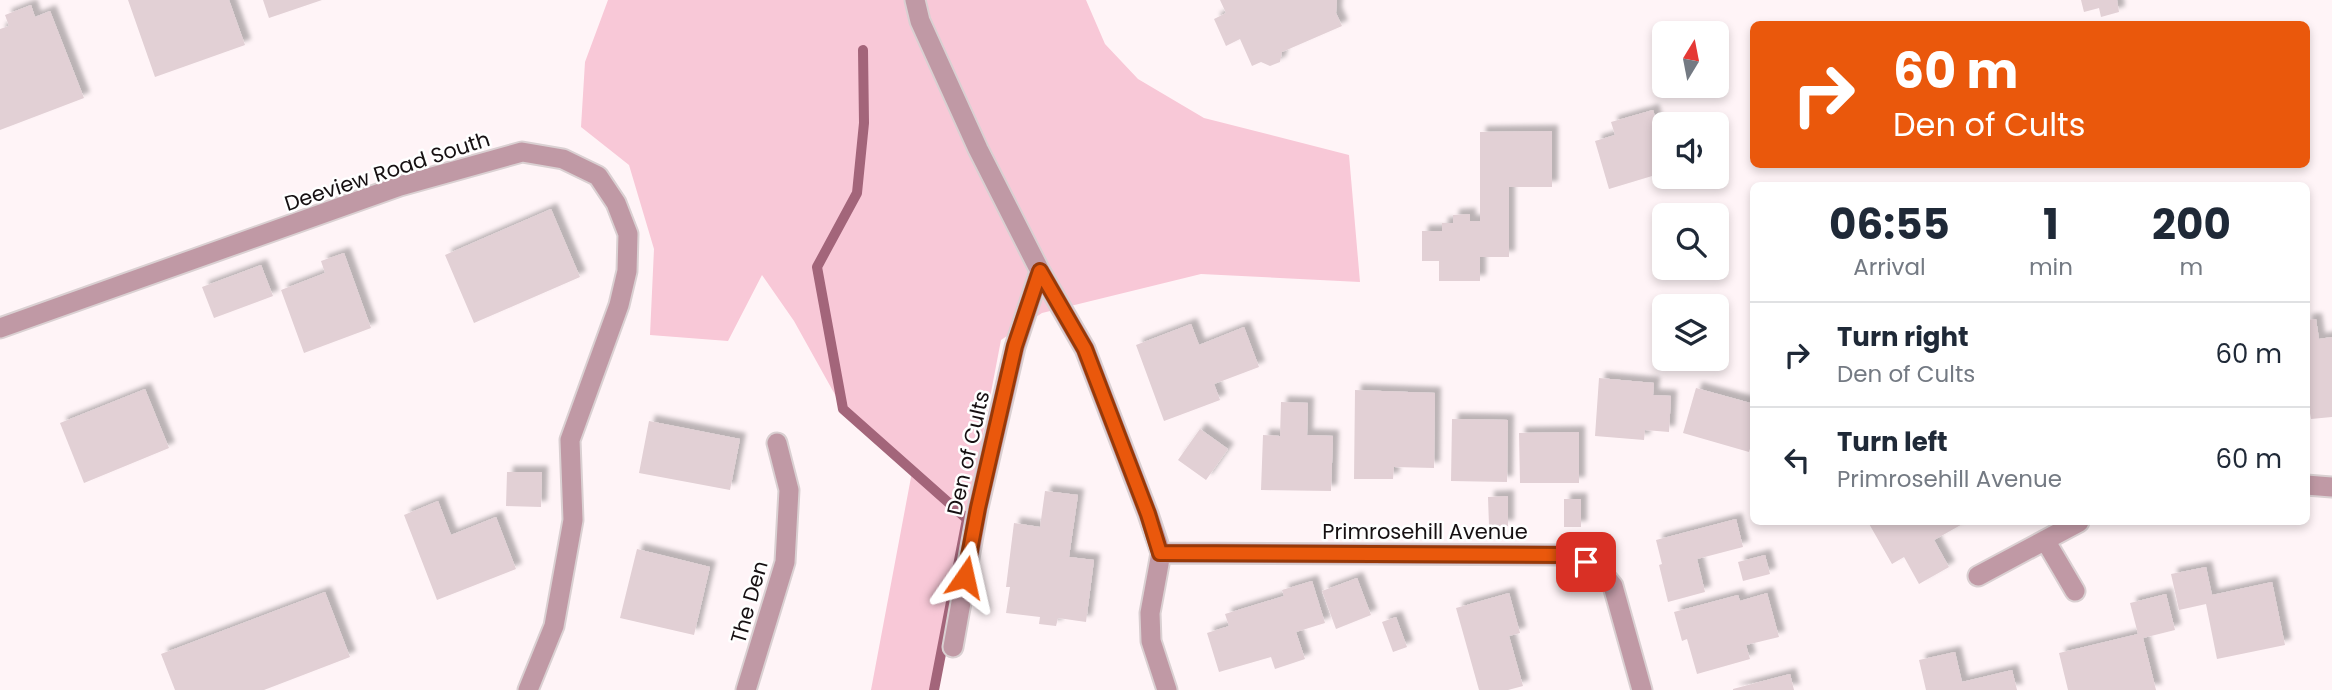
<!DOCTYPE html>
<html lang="en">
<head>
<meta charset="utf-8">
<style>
  :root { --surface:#fff; --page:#f6f6f7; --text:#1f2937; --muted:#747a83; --line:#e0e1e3 }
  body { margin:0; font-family:Poppins,sans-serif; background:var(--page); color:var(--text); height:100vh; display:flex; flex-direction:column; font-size:26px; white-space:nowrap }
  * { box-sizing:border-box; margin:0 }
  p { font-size:23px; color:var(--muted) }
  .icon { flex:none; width:38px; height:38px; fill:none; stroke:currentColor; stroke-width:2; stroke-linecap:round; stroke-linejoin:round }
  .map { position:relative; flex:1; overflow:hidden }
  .drawer { position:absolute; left:1750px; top:182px; width:560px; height:343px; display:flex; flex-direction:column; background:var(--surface); border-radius:10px; box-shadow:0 4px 10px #0003 }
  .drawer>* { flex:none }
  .hud { position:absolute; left:1750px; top:21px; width:560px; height:147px; border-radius:10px; box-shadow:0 4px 10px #0003; background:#ea580c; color:#fff; overflow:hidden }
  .needle { width:46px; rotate:10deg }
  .tools { position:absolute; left:1652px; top:21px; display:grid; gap:14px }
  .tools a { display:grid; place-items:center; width:77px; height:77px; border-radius:10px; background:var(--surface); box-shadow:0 4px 10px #0003; font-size:35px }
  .pin { position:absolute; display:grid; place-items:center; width:60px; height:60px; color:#fff; margin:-30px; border-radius:14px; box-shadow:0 4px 10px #0006 }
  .me { position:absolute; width:77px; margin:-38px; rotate:11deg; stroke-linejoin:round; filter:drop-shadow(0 0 5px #0008) }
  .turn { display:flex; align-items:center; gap:24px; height:147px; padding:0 28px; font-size:32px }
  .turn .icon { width:91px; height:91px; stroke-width:2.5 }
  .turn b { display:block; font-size:49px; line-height:60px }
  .eta { display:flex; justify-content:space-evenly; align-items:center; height:119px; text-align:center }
  .eta b { font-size:42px; font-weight:700; line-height:49px }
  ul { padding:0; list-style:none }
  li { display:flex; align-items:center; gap:21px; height:105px; padding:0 28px; border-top:2px solid var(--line) }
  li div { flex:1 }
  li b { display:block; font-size:26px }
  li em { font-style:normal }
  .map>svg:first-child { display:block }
  .green { fill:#f8c8d7 }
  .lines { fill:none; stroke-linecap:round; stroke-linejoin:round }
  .stream { stroke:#a3657a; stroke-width:10 }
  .building { fill:#e2d0d5; filter:url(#shadow) }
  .minor-casing { stroke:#dad0d2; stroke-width:23 }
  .tertiary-casing { stroke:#dad0d2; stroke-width:23 }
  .minor { stroke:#c099a5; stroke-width:19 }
  .tertiary { stroke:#c099a5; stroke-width:19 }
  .route-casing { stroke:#983908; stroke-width:18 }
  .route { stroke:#ea580c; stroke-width:12 }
  .labels { text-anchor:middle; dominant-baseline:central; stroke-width:5; stroke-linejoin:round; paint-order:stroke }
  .street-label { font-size:21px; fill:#161012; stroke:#fff }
</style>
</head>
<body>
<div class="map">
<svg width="2332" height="690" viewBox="0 0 2332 690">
  <defs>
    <filter id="shadow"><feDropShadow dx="6" dy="-6" stdDeviation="2" flood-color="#0004"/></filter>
  </defs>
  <rect width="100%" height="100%" fill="#fff4f7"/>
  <path class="green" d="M608 0H1086L1105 44 1138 79 1204 118 1349 155 1360 282 1201 274 1042 313 1001 340 934 690H871L912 472 843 409 794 321 762 275 728 341 650 335 654 249 629 165 581 127 585 62Z"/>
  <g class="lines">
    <path class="stream" d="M863 50 864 123 857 193 817 267 843 409 967 519 934 690"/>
  </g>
  <path class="building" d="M128 0H229L245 45 155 77Z
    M263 0H322L269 18Z
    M1220 0H1337L1336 13 1342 26 1282 52 1280 62 1270 66 1261 62 1252 66 1240 39 1226 46 1214 19 1226 13Z
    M2081 0H2117L2119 12 2101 17 2099 8 2084 12Z
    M31 5 35 17 50 11 84 98 0 130V29L9 26 5 15Z
    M1653 110 1664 147 1655 149 1662 173 1609 189 1595 141 1615 135 1611 122Z
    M1552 131V187H1509V257H1480V281H1439V261H1422V231H1442V223H1453V215L1470 214V221H1480V132Z
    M551 209 580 277 474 323 445 255Z
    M344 253 371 328 304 353 281 290 325 273 321 261Z
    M261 265 273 296 214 318 202 287Z
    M2316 319 2319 339 2332 337V417L2311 419 2306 390V320Z
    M1191 324 1199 345 1244 327 1259 367 1214 384 1220 400 1164 421 1136 345Z
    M1599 378 1654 383 1653 395 1671 396 1669 432 1645 430 1644 440 1595 436Z
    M1696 388 1754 404V435L1749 452 1683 433Z
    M145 389 169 448 84 483 60 423Z
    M1355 390 1435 393 1434 468 1394 467 1393 479H1354Z
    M1281 402 1308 403 1307 435 1333 436 1331 491 1261 490 1263 435 1280 436Z
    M1452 419 1508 420 1507 482 1451 481Z
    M649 421 740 439 730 490 639 473Z
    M1200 429 1228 449 1206 480 1178 460Z
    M1579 432V483H1520L1519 433Z
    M507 472H542L541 507 506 506Z
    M1045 491 1078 495 1069 557 1094 560 1086 622 1058 618 1056 626 1039 624 1040 617 1006 613 1010 587H1006L1014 523 1040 527Z
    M1508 496V526H1489L1488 497Z
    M1564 499H1581V527H1564Z
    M438 501 451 535 496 517 516 569 437 600 404 515Z
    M1736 519 1743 547 1697 559 1705 592 1668 602 1659 565 1662 564 1656 540Z
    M1868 522H1966L1934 540 1949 567 1919 584 1904 557 1892 564Z
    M637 549 710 567 694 635 620 618Z
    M1765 555 1770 574 1743 581 1738 562Z
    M2206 567 2212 595 2272 582 2285 645 2217 659 2206 604 2179 610 2171 574Z
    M1357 578 1371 615 1336 629 1322 591Z
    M1312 581 1325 623 1296 632 1305 659 1275 669 1271 657 1219 672 1207 633 1229 626 1225 614 1284 596 1282 590Z
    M325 592 350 657 264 690H175L161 654Z
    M1509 593 1520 633 1509 636 1523 686 1508 690H1479L1456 608Z
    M1767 593 1779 637 1746 645 1750 659 1697 674 1687 639 1682 641 1674 612 1738 595 1740 601Z
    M2166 594 2175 630 2143 638 2156 690H2068L2059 653 2138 634 2130 603Z
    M1396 617 1407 647 1393 652 1382 622Z
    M1955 652 1962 682 2012 670 2017 690H1926L1919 660Z
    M1790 674 1794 690H1733V689Z"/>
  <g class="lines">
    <g class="minor-casing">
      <path id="minor" d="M915 0 920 21 978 149 1040 271 1085 349 1148 514 1161 553 1150 613 1151 641 1167 690
        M2306 485 2332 487
        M2045 540 2075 591
        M1161 553 1569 555 1602 573 1613 586 1642 690
        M1978 576 2079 522
        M953 647 978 508 1015 347 1040 271
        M746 690 785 562 789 490 777 443"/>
    </g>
    <g class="tertiary-casing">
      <path id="tertiary" d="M0 328 400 186 522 152 563 159 598 176 616 203 628 234 627 271 619 305 570 440 573 520 554 626 528 690"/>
    </g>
    <use href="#minor" class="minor"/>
    <use href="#tertiary" class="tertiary"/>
  </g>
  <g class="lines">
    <g class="route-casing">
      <path id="route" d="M965 577 978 508 1015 346 1040 271 1085 349 1148 514 1160 553 1569 555 1586 562"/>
    </g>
    <use href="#route" class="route"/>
  </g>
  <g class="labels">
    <g class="street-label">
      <text transform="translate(387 171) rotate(-18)">Deeview Road South</text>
      <text transform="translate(968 453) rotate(-77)">Den of Cults</text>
      <text x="1425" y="531">Primrosehill Avenue</text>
      <text transform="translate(749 602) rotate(-74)">The Den</text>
    </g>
  </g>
</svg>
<div class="tools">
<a><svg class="needle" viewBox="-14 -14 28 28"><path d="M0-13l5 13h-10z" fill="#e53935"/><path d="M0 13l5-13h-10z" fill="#747a83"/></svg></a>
<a><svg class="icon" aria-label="sound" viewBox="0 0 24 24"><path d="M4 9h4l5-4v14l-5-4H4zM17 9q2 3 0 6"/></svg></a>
<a><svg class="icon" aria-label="search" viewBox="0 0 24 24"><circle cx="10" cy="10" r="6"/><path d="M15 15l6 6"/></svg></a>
<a><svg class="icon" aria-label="layers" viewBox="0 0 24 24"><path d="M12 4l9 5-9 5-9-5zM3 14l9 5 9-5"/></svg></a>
</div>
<div class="pin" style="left:1586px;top:562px;background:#d93025"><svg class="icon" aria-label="arrive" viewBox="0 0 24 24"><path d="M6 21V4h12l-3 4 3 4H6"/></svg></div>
<svg class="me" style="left:965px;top:577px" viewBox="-20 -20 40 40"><path d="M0-17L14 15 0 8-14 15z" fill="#ea580c" stroke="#fff" stroke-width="4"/></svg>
<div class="hud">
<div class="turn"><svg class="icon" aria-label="right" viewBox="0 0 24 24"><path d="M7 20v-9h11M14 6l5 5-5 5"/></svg><div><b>60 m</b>Den of Cults</div></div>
</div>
<section class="drawer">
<div class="eta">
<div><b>06:55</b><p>Arrival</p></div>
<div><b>1</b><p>min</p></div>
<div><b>200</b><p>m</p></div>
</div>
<ul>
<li><svg class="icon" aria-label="right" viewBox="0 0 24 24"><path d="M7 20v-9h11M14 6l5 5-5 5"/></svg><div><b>Turn right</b><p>Den of Cults</p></div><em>60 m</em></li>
<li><svg class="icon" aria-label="left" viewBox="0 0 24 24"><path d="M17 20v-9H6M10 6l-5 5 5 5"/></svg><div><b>Turn left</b><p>Primrosehill Avenue</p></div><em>60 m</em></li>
</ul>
</section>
</div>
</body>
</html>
